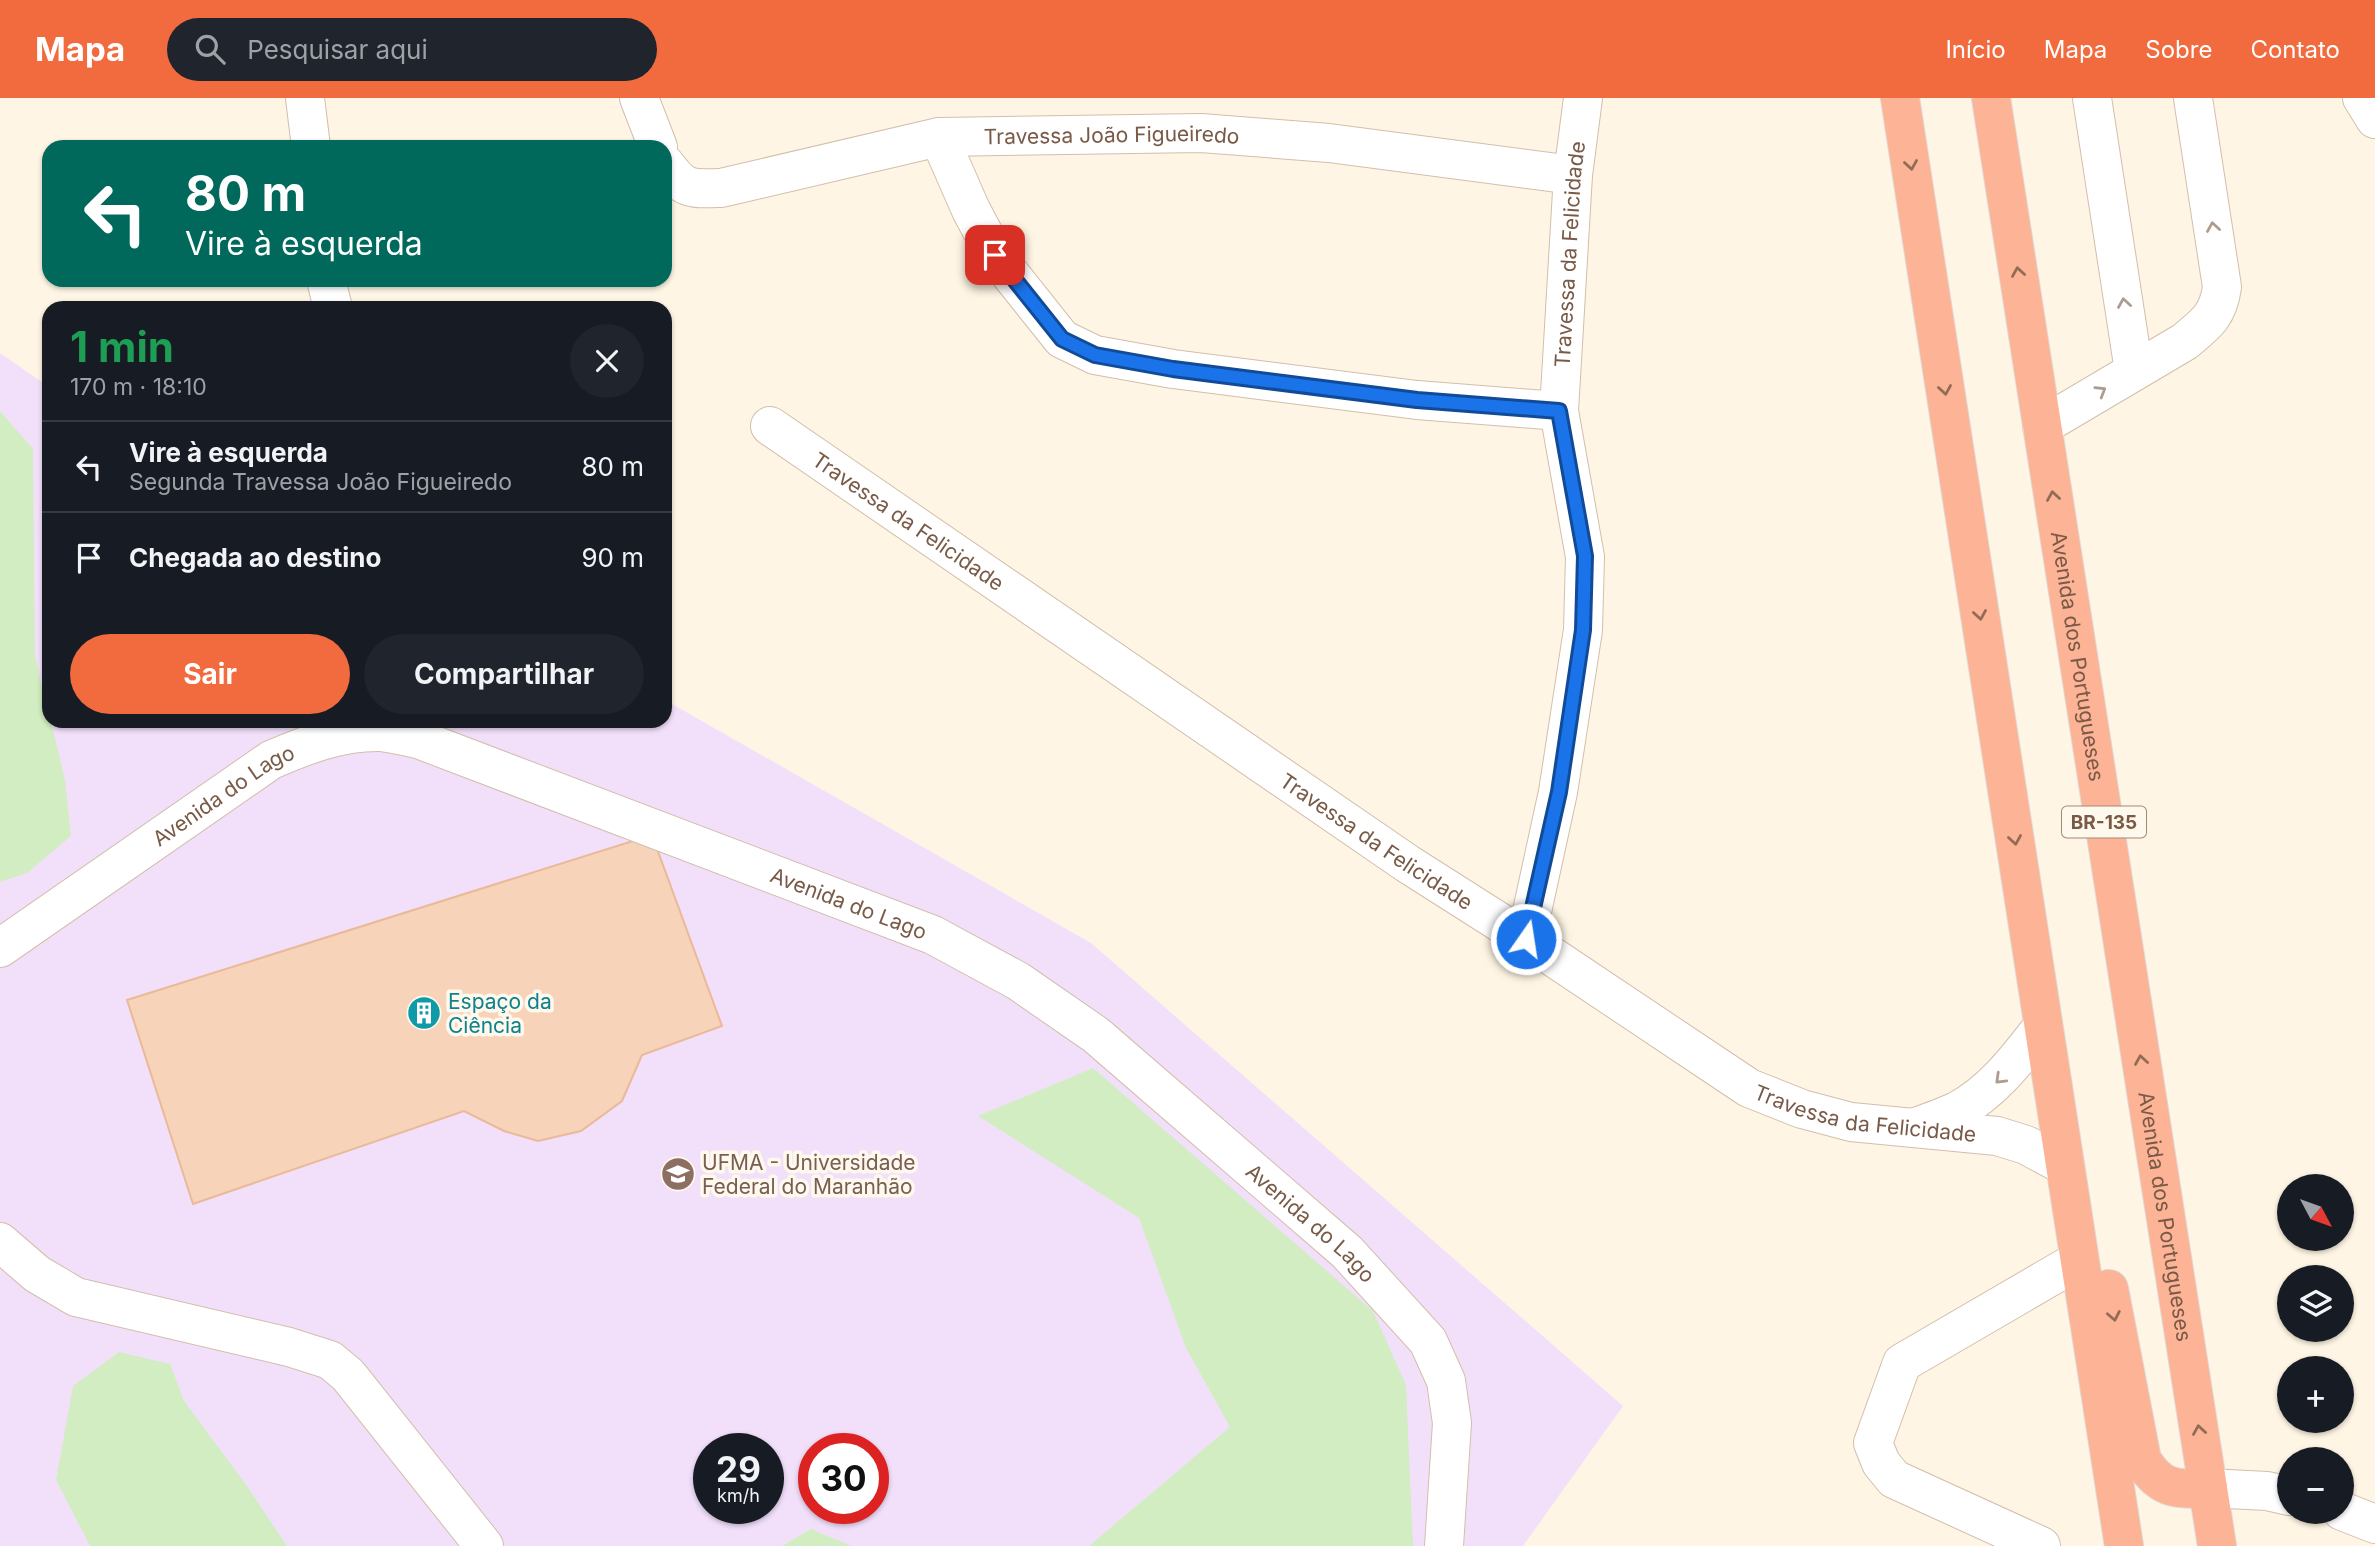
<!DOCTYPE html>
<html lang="pt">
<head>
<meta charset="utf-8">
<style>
  :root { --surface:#171b24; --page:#20242c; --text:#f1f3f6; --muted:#9ea1a6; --line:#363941; --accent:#f26b3f }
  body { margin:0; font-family:Inter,sans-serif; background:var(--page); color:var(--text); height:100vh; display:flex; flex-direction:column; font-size:26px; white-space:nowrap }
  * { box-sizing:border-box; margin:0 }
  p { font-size:23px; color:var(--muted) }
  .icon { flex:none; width:38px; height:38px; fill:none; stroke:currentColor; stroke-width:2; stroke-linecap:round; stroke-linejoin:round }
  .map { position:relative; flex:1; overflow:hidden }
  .panel { position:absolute; left:42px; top:203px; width:630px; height:427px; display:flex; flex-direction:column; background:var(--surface); border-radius:21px; box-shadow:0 2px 5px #0004 }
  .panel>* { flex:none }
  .hud { position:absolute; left:42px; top:42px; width:630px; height:147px; border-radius:21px; box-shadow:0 2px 5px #0004; background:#00695c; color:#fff; overflow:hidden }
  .needle { width:46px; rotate:131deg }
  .fabs { position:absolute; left:2277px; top:1076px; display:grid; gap:14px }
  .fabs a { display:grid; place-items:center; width:77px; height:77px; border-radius:50%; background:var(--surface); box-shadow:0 2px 5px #0004; font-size:35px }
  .speed { position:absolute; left:693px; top:1335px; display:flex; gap:14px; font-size:35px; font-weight:700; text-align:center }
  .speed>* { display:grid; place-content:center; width:91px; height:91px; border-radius:50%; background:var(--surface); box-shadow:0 2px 5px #0004; line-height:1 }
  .speed small { font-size:18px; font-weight:400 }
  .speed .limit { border:10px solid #d22; background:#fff; color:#111 }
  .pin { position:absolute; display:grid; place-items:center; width:60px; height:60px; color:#fff; margin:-30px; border-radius:14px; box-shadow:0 4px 10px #0006 }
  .me { position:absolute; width:77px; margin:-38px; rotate:13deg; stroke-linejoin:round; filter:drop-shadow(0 0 5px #0008) }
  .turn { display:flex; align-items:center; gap:24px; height:147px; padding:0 28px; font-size:32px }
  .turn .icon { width:91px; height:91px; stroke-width:2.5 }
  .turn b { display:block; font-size:49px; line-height:60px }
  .round { display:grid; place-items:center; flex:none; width:74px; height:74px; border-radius:37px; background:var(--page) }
  .overview { display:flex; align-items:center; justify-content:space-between; height:119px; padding:0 28px }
  h1 { font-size:42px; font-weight:700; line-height:52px; color:#1e9e55 }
  .button { display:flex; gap:14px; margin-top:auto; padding:14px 28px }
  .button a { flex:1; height:80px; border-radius:42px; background:var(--accent); color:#fff; font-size:28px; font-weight:700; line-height:80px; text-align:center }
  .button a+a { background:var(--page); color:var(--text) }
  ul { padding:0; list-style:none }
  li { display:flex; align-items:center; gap:21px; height:91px; padding:0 28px; border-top:2px solid var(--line) }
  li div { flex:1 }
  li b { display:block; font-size:26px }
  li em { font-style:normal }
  header { display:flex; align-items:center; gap:42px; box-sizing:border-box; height:98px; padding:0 35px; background:var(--accent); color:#fff }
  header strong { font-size:33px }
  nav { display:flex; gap:38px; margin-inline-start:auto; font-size:24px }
  .search { width:490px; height:63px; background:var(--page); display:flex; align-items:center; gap:18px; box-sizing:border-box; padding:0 24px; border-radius:38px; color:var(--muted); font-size:26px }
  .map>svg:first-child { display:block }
  .education { fill:#f2e0fb; fill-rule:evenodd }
  .green { fill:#d2edc1 }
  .building { fill:#f6d3b9; stroke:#eab998; stroke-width:2 }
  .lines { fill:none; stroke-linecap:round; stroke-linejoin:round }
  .minor-casing { stroke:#d3beab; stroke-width:40 }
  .highway-casing { stroke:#dfd7d3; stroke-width:40 }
  .minor { stroke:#fff; stroke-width:38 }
  .highway { stroke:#fdb395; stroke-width:38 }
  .oneway { stroke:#936c57 }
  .oneway2 { stroke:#af9c91 }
  .route-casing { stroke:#114b97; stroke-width:18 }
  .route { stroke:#1a73e8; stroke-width:12 }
  .labels { text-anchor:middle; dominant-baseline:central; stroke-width:7; stroke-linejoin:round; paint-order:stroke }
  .shield { fill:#fff8ec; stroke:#a18978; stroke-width:2 }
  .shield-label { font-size:19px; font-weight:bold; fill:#795a47 }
  .street-label { font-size:21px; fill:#795a47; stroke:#fff8ec }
  .culture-label { font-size:21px; fill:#0d838f; stroke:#fff8ec; text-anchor:start }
  .education-label { font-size:21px; fill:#785e54; stroke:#fff8ec; text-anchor:start }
</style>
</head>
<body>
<header>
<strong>Mapa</strong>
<div class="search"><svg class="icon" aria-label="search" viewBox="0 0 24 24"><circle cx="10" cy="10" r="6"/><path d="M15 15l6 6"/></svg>Pesquisar aqui</div>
<nav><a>Início</a><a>Mapa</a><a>Sobre</a><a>Contato</a></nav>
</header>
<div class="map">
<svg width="2375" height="1448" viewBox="0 0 2375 1448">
  <rect width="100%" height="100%" fill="#fef5e4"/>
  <path class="education" d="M0 255 49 289V623H665V602L1091 845 1623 1308 1523 1448H0ZM709 1351H768V1410H709ZM814 1351H873V1410H814Z"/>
  <path class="green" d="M0 313 33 351 35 556 49 623H51L65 682 71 738 27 775 0 784Z
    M1093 970 1373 1213 1406 1287 1413 1448H1089L1230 1329 1186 1250 1139 1120 978 1018Z
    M119 1254 170 1266 184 1303 247 1388 287 1448H90L56 1382 73 1288Z
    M811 1431 852 1448H782Z"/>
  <path class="building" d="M652 737 722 928 642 957 622 1003 581 1033 538 1043 504 1033 464 1013 193 1106 127 902Z"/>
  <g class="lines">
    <g class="minor-casing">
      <g id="minor">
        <path d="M305 0 311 49"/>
        <path d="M639 0 658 49"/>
        <path d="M2092 0 2134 273"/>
        <path d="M2362 0 2375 21"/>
        <path d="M939 39 971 112 995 157 1062 241 1095 257 1173 271 1417 302 1559 313"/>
        <path id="s1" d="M665 66C684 92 690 91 721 90L939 39 1201 35 1329 45 1573 77"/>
        <path d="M326 182 333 210"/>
        <path id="s2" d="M770 328 1408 766 1526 841 1749 990 1802 1011 1851 1024 1997 1038 2026 1047 2065 1068"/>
        <path d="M2042 328 2184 244C2206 226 2218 218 2222 189L2193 0"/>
        <path id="s3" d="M1526 841 1558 694 1583 532 1585 459 1559 313 1573 77 1583 0"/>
        <path id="s4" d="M0 850 271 662C306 647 341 633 381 634 393 635 406 639 418 641L933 837 1018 883 1096 937 1347 1154 1428 1243 1446 1283 1452 1325 1444 1448"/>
        <path d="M1916 1029C1930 1024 1944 1019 1957 1013 1994 993 2018 960 2043 928"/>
        <path d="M0 1144 37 1176 76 1199 289 1249 330 1262 348 1277 484 1448"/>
        <path d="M2208 1390 2267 1393 2289 1398"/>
        <path d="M2342 1413 2375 1426"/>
        <path d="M2041 1448 1894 1381 1881 1365 1873 1345 1902 1265 2079 1162"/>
      </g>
    </g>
    <g class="highway-casing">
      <g id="highway">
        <path d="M1900 0 2124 1448"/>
        <path id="s5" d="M1991 0 2217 1448"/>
        <path d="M2109 1191 2142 1362C2160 1391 2175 1392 2208 1390"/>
      </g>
    </g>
    <use href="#minor" class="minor"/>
    <use href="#highway" class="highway"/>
  </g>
  <defs><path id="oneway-chevron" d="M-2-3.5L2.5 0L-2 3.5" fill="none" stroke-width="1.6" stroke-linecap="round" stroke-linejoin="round" transform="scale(1.75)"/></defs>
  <g class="oneway">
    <use href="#oneway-chevron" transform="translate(1911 67) rotate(81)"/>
    <use href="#oneway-chevron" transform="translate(2018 174) rotate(-99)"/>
    <use href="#oneway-chevron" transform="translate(1945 292) rotate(81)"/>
    <use href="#oneway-chevron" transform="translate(2053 398) rotate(-99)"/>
    <use href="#oneway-chevron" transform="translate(1980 517) rotate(81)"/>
    <use href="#oneway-chevron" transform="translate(2015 742) rotate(81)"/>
    <use href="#oneway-chevron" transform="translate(2141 962) rotate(-99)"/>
    <use href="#oneway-chevron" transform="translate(2114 1218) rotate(79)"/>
    <use href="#oneway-chevron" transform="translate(2199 1332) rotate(-99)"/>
  </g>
  <g class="oneway2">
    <use href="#oneway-chevron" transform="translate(2213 129) rotate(-99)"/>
    <use href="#oneway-chevron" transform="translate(2124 205) rotate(-99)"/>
    <use href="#oneway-chevron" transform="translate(2101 293) rotate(-31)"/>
    <use href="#oneway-chevron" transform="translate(2000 981) rotate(136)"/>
  </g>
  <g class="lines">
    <g class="route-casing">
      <path id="route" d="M995 157 1062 241 1095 257 1173 271 1417 302 1559 313 1585 458 1583 532 1559 694 1526 841"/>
    </g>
    <use href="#route" class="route"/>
  </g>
  <defs>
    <g id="building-disc" transform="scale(1.75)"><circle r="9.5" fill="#0f9aa8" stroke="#fff8ec"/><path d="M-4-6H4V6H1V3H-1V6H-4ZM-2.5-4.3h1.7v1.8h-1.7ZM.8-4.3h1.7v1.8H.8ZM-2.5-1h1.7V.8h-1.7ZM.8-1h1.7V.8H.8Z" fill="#fff"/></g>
    <g id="university-disc" transform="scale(1.75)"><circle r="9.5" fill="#8d6e63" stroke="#fff8ec"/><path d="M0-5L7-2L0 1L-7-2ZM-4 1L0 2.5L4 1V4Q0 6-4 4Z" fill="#fff"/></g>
  </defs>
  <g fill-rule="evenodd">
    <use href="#building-disc" x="424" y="915"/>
    <use href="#university-disc" x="678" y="1076"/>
  </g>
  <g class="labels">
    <rect class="shield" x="2062" y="708.5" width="84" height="31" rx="5"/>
    <g class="shield-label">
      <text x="2104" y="724">BR-135</text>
    </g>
    <g class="street-label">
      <text stroke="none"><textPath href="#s1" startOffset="462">Travessa João Figueiredo</textPath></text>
      <text stroke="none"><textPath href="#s3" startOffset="693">Travessa da Felicidade</textPath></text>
      <text stroke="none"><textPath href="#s2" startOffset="168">Travessa da Felicidade</textPath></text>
      <text stroke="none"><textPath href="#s5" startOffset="565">Avenida dos Portugueses</textPath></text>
      <text stroke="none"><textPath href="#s4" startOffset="271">Avenida do Lago</textPath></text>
      <text stroke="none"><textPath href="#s2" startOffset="735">Travessa da Felicidade</textPath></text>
      <text stroke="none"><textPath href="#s4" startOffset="943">Avenida do Lago</textPath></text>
      <text stroke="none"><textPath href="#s2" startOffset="1302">Travessa da Felicidade</textPath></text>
      <text stroke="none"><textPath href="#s5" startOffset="1132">Avenida dos Portugueses</textPath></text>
      <text stroke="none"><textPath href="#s4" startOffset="1510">Avenida do Lago</textPath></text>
    </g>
    <g class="culture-label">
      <text x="448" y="903">Espaço da<tspan x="448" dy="24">Ciência</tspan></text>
    </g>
    <g class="education-label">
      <text x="702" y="1064">UFMA - Universidade<tspan x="702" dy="24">Federal do Maranhão</tspan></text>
    </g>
  </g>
</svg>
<div class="fabs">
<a><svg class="needle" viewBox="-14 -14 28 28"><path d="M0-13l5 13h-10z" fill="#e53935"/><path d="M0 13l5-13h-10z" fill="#9ea1a6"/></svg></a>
<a><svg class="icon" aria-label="layers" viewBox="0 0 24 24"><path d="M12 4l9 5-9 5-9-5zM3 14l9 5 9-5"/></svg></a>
<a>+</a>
<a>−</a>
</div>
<div class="speed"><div>29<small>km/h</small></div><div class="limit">30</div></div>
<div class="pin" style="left:995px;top:157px;background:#d93025"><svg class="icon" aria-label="arrive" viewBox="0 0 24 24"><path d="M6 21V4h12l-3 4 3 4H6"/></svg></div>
<svg class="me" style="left:1526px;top:841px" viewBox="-20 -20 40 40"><circle r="17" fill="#1a73e8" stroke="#fff" stroke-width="3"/><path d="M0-11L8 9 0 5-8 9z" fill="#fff"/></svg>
<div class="hud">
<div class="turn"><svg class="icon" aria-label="left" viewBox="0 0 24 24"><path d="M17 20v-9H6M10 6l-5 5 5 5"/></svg><div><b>80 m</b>Vire à esquerda</div></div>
</div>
<section class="panel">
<div class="overview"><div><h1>1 min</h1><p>170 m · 18:10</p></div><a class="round"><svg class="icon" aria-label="close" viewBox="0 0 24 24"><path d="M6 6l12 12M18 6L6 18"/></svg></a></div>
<ul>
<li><svg class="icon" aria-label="left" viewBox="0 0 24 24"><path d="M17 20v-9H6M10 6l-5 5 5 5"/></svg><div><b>Vire à esquerda</b><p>Segunda Travessa João Figueiredo</p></div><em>80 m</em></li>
<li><svg class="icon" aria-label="arrive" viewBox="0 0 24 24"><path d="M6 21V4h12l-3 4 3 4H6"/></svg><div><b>Chegada ao destino</b></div><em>90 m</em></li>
</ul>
<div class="button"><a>Sair</a><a>Compartilhar</a></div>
</section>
</div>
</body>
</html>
